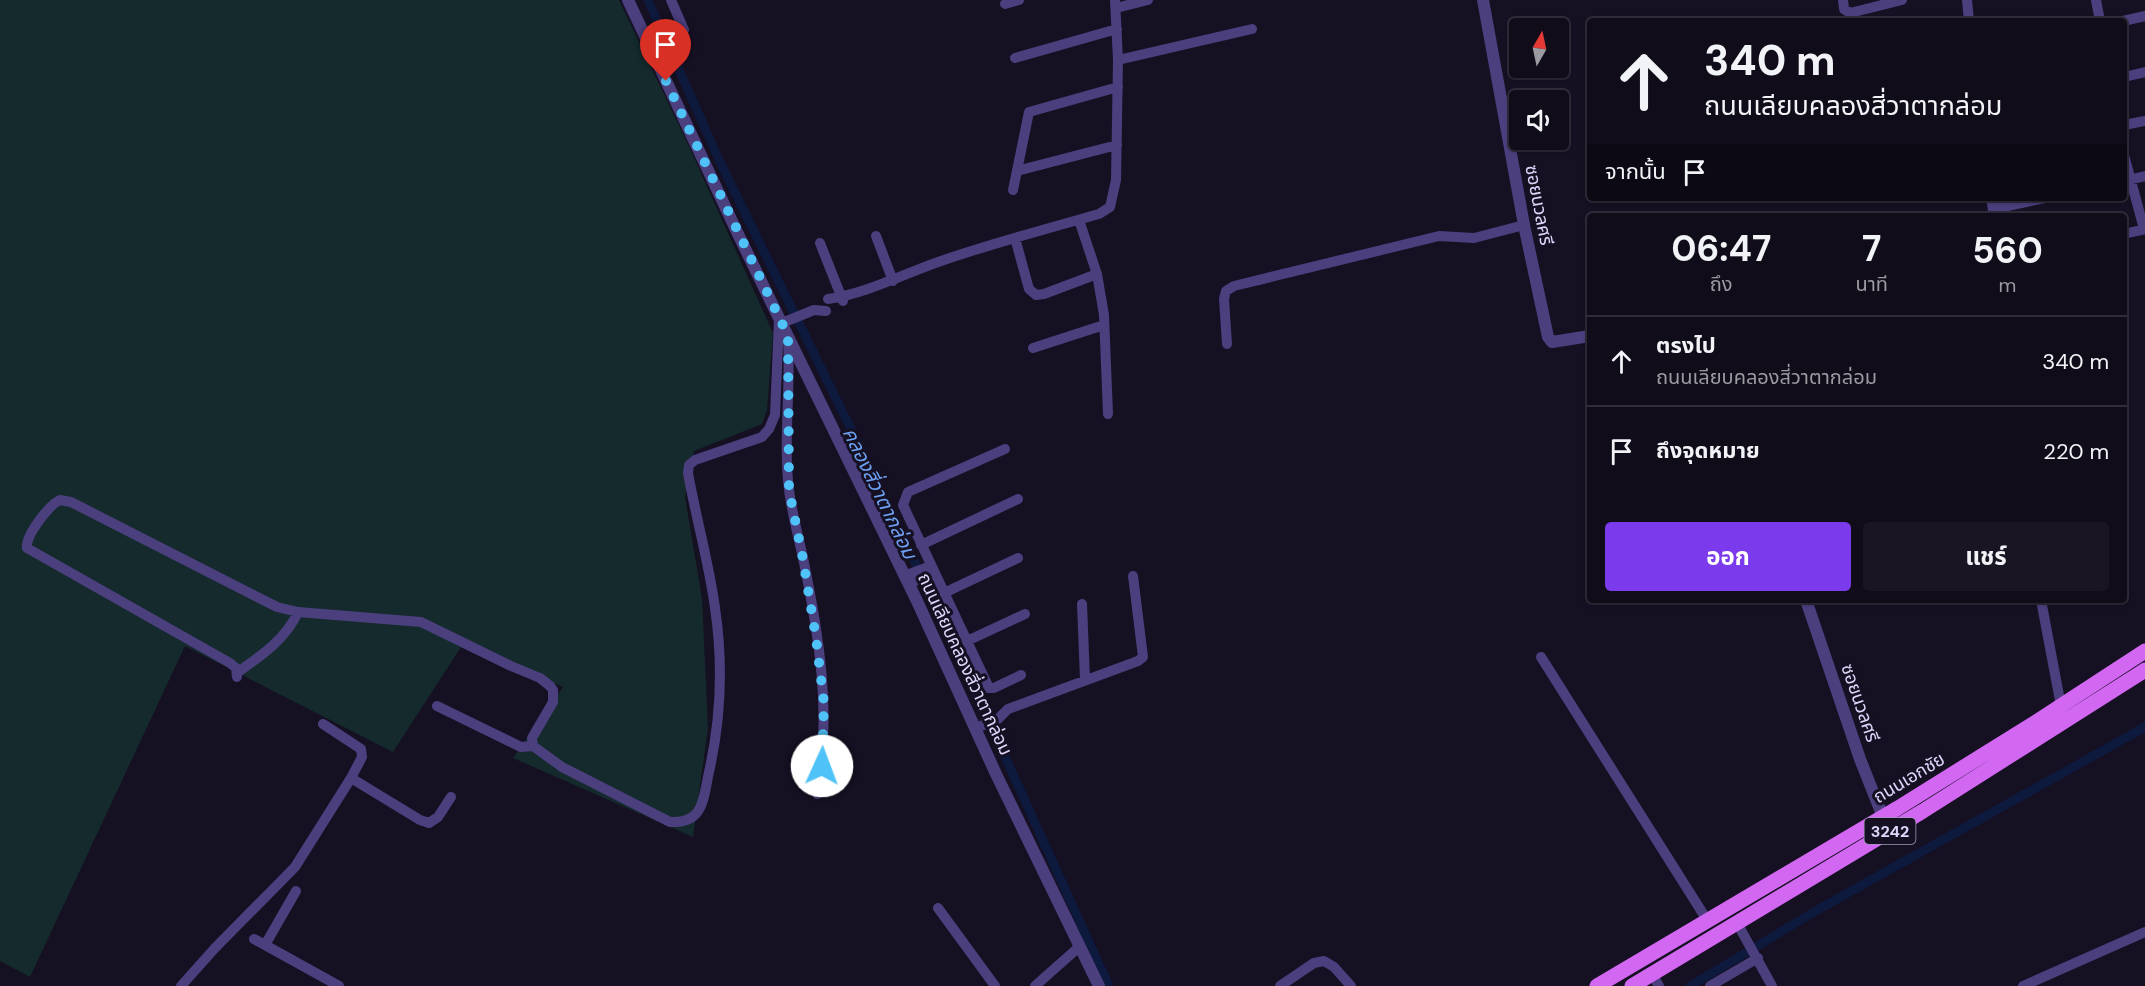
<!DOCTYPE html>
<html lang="th">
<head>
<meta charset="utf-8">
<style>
  :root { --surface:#100c1a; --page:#191523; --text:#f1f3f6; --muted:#9c9ba2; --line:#302c39; --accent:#7c3aed }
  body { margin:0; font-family:"DM Sans","Noto Sans Thai",sans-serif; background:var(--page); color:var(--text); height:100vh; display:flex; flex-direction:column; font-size:22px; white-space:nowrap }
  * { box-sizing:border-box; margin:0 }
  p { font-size:20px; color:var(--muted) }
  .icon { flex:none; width:33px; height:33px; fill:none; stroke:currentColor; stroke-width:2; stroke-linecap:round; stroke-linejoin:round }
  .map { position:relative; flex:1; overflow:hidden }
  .side { position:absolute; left:1587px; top:213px; width:540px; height:390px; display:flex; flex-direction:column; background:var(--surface); border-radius:6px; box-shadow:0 2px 4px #0004,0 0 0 2px var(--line) }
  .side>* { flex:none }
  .hud { position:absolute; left:1587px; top:18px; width:540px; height:183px; border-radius:6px; box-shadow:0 2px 4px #0004,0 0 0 2px var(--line); background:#100c1a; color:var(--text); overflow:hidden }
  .needle { width:39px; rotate:9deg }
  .fabs { position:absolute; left:1509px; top:18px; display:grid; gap:12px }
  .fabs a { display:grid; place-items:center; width:60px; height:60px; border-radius:6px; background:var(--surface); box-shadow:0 2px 4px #0004,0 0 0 2px var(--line); font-size:30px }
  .pin { position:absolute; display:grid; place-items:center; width:51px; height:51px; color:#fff; margin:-62px -26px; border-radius:50% 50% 50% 0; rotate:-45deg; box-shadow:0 0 6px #0007 }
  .pin .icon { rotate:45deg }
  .me { position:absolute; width:66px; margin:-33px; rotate:2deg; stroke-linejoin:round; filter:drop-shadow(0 0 4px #0008) }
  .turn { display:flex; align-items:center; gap:21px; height:126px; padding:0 18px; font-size:27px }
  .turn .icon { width:78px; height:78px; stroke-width:2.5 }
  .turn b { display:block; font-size:42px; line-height:51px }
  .then { display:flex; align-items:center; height:57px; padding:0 18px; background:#0003; gap:12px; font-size:22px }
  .eta { display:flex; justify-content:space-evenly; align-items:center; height:102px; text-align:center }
  .eta b { font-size:36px; font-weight:700; line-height:42px }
  .primary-button { display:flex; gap:12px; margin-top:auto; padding:12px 18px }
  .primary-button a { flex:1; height:69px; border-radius:6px; background:var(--accent); color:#fff; font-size:24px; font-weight:700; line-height:69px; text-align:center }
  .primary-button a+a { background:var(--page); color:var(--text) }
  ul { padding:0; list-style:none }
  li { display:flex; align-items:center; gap:18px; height:90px; padding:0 18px; border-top:2px solid var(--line) }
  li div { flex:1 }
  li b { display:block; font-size:22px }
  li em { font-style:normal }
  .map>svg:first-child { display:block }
  .green { fill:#142a2c }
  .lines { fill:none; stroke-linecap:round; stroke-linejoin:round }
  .canal { stroke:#0e193e; stroke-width:9 }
  .minor { stroke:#4b3f7e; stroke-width:10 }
  .tertiary { stroke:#4b3f7e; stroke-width:12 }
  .primary { stroke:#d267f2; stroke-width:15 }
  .route { stroke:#4fc3f7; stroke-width:10; stroke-dasharray:0 18 }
  .labels { text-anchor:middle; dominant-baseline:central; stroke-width:6; stroke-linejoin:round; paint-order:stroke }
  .shield { fill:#161023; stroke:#a39bba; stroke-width:1.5 }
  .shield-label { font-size:16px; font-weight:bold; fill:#e0d6fb }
  .street-label { font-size:18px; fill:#e0d6fb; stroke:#161023 }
  .water-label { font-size:20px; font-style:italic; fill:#6da1f2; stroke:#161023 }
</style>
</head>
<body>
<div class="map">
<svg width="2145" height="986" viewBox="0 0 2145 986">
  <rect width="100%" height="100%" fill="#161023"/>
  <path class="green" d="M0 0H619L687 142 773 333 767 410 762 424 694 451 685 497 702 598 708 728 693 837 513 758 563 687 461 647 393 752 185 646 30 977 0 961Z"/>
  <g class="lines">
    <path class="canal" d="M648 0 720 162 873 474 963 664 1109 986
      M1690 986 1821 908 2145 727"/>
    <path class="minor" d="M671 0 684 30
      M1843 0 1844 9 1850 13 1902 0
      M1967 0 1969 21
      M2096 0 2100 21
      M1005 4 1019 0
      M1116 8 1148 0
      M2123 21 2145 16
      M1015 58 1117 29
      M1118 60 1252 29
      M2124 77 2145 72
      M2124 125 2145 121
      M2124 155 2144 229
      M1017 171 1117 145
      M2124 181 2145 176
      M1013 190 1029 112 1118 87
      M1991 198 1994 216
      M1993 209 2045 198
      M1079 220 1097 274 1104 315 1108 414
      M2124 234 2145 229
      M876 236 893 281
      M1015 238 1029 289 1036 295 1044 294 1097 274
      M820 243 843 301
      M828 299C868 293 903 274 941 261 993 243 1046 229 1099 214L1110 207 1116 180 1118 60 1115 0
      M782 323 814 310 826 311
      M788 339C791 389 783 441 789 490 792 513 798 535 803 558 819 634 832 716 817 794
      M1227 344 1224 299 1226 291 1234 286 1439 236 1474 238 1524 225
      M1033 348 1104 325
      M1005 449 908 492 903 505 989 688H994L1021 675
      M921 545 1018 499
      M904 576 931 566
      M908 584 934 573
      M944 593 1018 558
      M2041 600 2061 706
      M1082 604 1085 680
      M967 641 1025 614
      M1541 657 1707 920
      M238 672C261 656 286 639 298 612
      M237 677 236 668 230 663 27 548C25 536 49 505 60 500L71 502 277 607 298 612 421 622 511 666 540 678 550 686 553 690V702L532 738 533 746 562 767 670 822C704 824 703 799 709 772 721 719 723 662 715 608 709 563 696 518 688 473L689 465 695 460 762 437 769 429 775 415 779 320
      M437 706 521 747 533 746
      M976 728 998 719 1008 709 1138 661 1143 657 1133 576
      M351 778 420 820 429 823 438 817 451 797
      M938 908 995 986
      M1737 923 1772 986
      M254 939 339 986
      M265 945 296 891
      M1652 974 1659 986
      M181 986 215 948 295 867 351 778 362 757 361 749 323 724
      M1035 986 1079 947
      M1280 986 1314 963 1324 961 1334 967 1351 986
      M1710 986 1758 958
      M2023 986 2145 932"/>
    <path class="tertiary" d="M628 0 738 234 917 601 996 774 1099 986
      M1483 0 1524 225 1548 337 1552 342 1590 336
      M1806 600 1860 759 1883 817"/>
    <path class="primary" d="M1597 986 1898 808 2036 722 2145 651
      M1632 986 1923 811 2145 670"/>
  </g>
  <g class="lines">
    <path class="route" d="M666 81 788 336 789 490 803 559 816 638 824 703 822 766"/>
  </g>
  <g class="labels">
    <rect class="shield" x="1864.5" y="818" width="51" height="26" rx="4.5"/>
    <g class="shield-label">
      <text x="1890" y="831">3242</text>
    </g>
    <g class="street-label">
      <text transform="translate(1539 205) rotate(79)">ซอยนวลศรี</text>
      <text transform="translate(965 664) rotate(65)">ถนนเลียบคลองสี่วาตากล่อม</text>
      <text transform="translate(1860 703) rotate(71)">ซอยนวลศรี</text>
      <text transform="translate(1909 778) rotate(-31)">ถนนเอกชัย</text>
    </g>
    <g class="water-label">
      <text transform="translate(880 493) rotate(64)">คลองสี่วาตากล่อม</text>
    </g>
  </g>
</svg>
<div class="fabs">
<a><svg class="needle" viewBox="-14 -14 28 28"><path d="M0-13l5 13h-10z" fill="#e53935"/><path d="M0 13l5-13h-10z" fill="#9c9ba2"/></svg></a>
<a><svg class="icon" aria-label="sound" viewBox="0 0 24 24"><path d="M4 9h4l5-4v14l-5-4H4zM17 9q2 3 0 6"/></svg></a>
</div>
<div class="pin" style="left:666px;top:81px;background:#d93025"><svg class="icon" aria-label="arrive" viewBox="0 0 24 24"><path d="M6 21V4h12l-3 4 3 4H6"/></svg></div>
<svg class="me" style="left:822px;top:766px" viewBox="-20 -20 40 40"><circle r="19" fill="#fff"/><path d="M0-13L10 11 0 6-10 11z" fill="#4fc3f7"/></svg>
<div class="hud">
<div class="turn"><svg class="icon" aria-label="ahead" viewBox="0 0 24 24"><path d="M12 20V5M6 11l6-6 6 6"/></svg><div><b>340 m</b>ถนนเลียบคลองสี่วาตากล่อม</div></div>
<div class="then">จากนั้น<svg class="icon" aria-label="arrive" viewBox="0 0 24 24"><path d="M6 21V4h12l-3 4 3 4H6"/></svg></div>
</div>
<section class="side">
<div class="eta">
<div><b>06:47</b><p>ถึง</p></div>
<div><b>7</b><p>นาที</p></div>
<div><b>560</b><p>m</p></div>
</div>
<ul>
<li><svg class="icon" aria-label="ahead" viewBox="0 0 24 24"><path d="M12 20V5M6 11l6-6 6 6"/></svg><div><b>ตรงไป</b><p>ถนนเลียบคลองสี่วาตากล่อม</p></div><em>340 m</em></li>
<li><svg class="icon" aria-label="arrive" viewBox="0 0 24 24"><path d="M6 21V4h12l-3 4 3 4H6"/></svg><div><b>ถึงจุดหมาย</b></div><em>220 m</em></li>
</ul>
<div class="primary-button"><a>ออก</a><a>แชร์</a></div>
</section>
</div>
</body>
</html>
